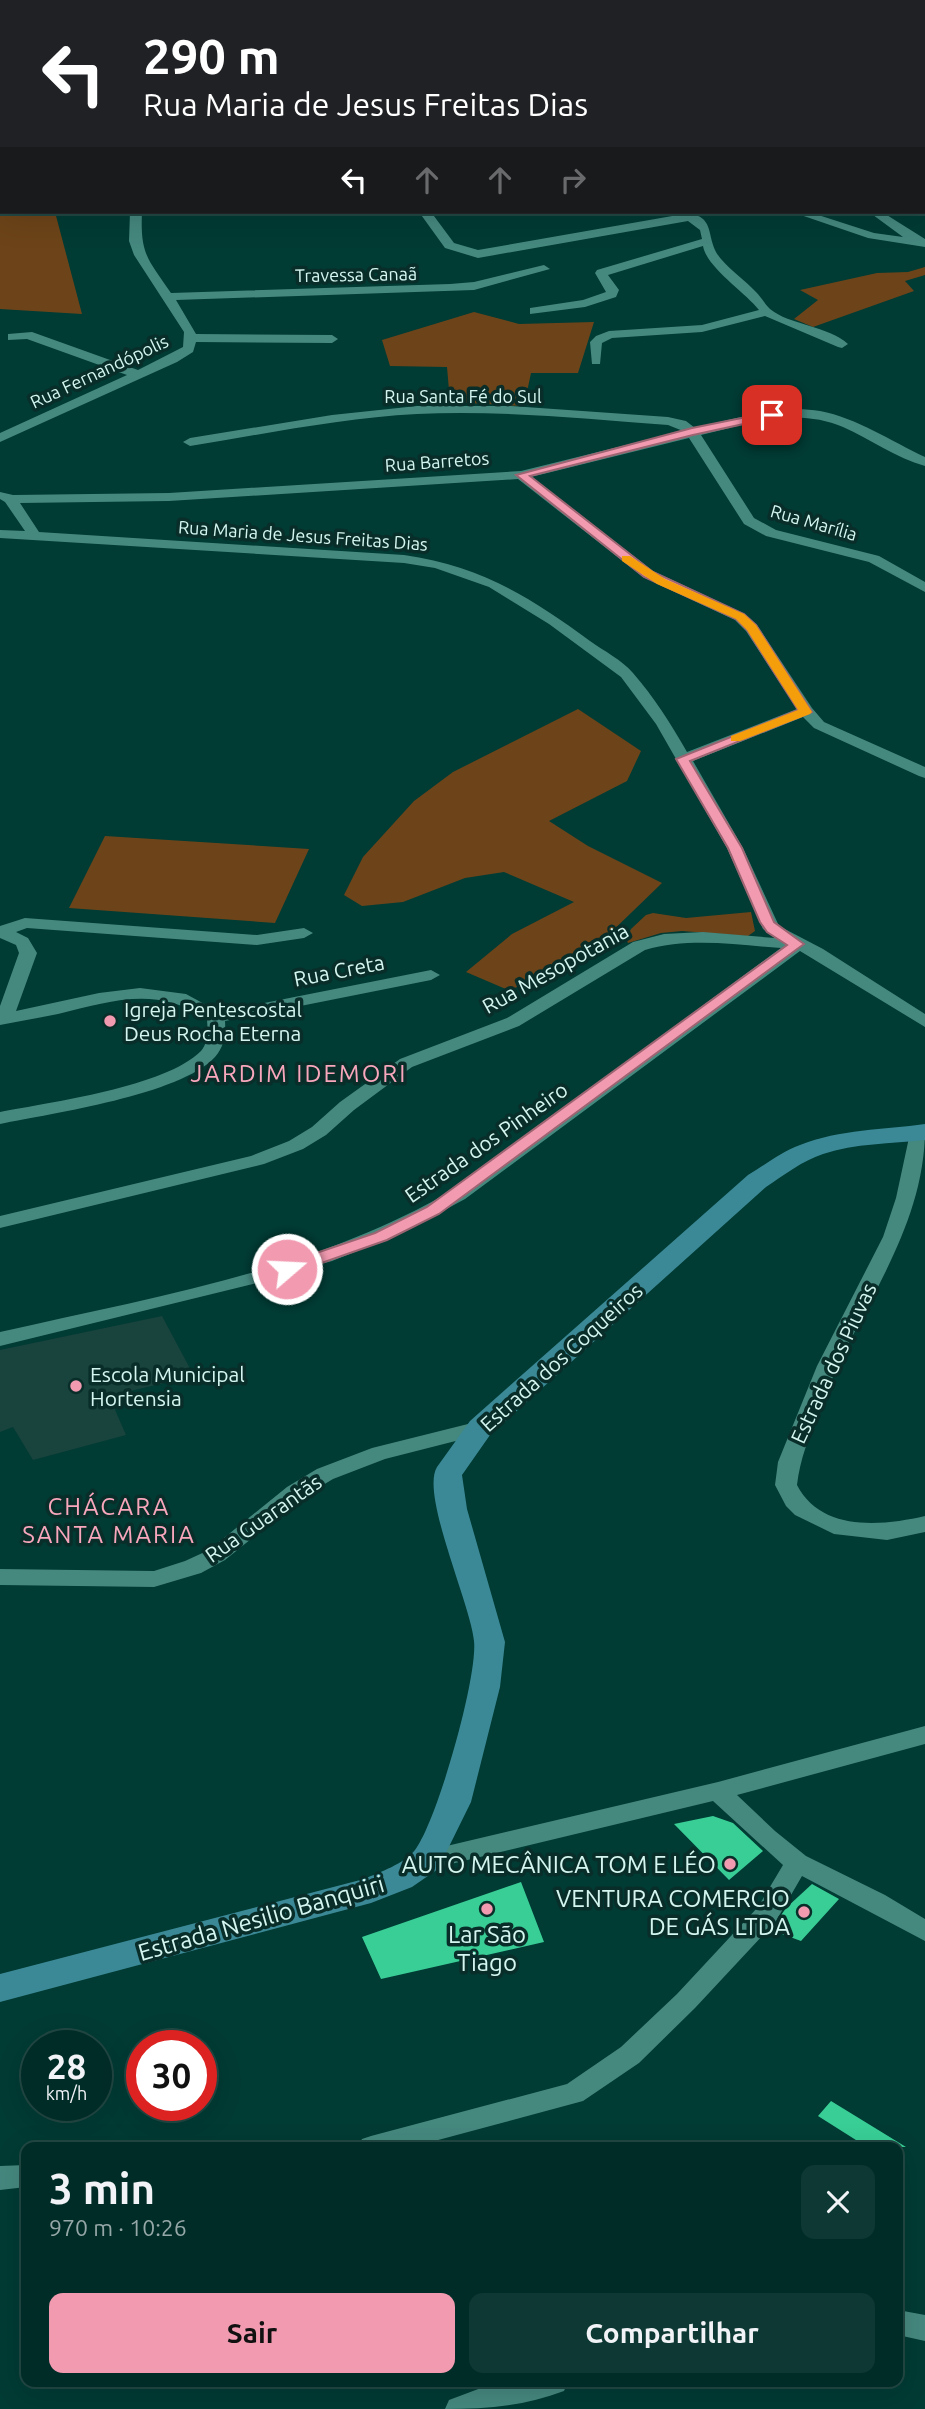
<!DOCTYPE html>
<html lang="pt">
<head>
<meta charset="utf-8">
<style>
  :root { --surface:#002c27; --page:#0e3833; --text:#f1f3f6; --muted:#95a7a7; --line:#224844; --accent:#f19ab0 }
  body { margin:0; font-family:Ubuntu,sans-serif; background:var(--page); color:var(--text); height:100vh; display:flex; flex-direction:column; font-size:26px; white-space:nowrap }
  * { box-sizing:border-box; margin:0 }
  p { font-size:23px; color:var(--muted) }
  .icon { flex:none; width:38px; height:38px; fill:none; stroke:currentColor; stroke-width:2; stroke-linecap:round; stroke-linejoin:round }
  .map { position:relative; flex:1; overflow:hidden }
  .details { position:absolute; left:21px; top:2142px; width:882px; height:245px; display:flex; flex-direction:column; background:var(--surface); border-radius:14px; box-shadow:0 7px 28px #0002,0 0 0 2px var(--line) }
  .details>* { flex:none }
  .hud { position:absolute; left:0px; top:0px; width:926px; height:214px; box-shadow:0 7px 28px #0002,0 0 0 2px var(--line); background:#202124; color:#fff; overflow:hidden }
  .speed { position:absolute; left:21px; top:2030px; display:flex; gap:14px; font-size:35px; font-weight:700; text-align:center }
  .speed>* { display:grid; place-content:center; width:91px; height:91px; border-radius:50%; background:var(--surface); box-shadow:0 7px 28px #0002,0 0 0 2px var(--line); line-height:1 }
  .speed small { font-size:18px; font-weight:400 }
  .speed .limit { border:10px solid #d22; background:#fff; color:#111 }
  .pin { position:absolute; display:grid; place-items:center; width:60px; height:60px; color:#fff; margin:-30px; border-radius:14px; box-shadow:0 4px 10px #0006 }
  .me { position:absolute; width:77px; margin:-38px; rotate:71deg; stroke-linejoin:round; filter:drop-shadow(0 0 5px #0008) }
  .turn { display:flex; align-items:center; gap:24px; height:147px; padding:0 28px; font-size:32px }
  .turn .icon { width:91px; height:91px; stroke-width:2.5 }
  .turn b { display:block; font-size:49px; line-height:60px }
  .lanes { display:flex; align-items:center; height:66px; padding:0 28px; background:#0003; justify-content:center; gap:35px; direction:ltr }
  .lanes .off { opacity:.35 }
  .round { display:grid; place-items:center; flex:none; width:74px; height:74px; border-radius:14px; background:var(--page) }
  .head { display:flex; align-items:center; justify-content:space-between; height:119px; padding:0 28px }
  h1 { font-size:42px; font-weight:700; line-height:52px }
  .primary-button { display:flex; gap:14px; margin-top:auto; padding:14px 28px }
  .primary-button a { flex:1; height:80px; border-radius:14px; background:var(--accent); color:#111; font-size:28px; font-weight:700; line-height:80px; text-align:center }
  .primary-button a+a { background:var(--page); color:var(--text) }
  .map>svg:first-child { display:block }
  .built { fill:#19433d }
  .green { fill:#6d4419 }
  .building { fill:#39ce96 }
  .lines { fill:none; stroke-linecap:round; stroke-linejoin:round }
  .street { fill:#45887e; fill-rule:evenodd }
  .secondary { fill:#3b8996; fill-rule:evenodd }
  .route { fill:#f19ab0; stroke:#9d6472; stroke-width:2 }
  .slow { fill:#f59e0b }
  .poi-dot { fill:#f19ab0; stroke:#092e2a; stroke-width:2.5 }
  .labels { text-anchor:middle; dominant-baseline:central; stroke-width:7; stroke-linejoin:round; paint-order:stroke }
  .far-street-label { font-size:18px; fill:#d5f6f0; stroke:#092e2a }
  .street-label { font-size:21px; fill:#d5f6f0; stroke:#092e2a }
  .poi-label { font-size:21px; fill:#d5f6f0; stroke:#092e2a; text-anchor:start }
  .quarter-label { font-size:24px; letter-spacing:2px; fill:#f9a7bc; stroke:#092e2a }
  .near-poi-label { font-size:24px; fill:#d5f6f0; stroke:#092e2a; text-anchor:end }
  .near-street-label { font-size:24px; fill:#d5f6f0; stroke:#092e2a }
</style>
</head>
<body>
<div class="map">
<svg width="925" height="2409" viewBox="0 0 925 2409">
  <rect width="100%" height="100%" fill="#003b34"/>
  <path class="built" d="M162 1316 194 1376 109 1396 126 1435 33 1460 13 1427 0 1432V1350Z"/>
  <path class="green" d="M0 187 2 212H55L82 314 0 309Z
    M925 267V275L905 281 914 291 813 327 794 319 818 300 800 290 877 273 908 272Z
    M474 312 519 324 594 322 578 373H531L524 406 450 402 447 367 390 366 382 340Z
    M578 709 641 751 627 781 549 821 588 846 662 883 573 969 508 990 466 972 512 934 574 902 504 872 465 878 403 902 362 906 344 895 363 857 414 801 453 772Z
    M105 836 309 849 275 923 69 908Z
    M751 912 755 931 748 936 682 931 661 933 628 943 626 939 631 929 646 915 653 913 686 918Z"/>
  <path class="building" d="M713 1816 733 1823 763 1851 729 1880 674 1824Z
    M521 1882 544 1942 381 1979 362 1937Z
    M812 1884 839 1899 801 1941 771 1930 786 1908Z
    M831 2101 906 2147H867L818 2116Z"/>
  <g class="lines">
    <path class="street" d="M17 0H28L16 2Z
      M287 0H304L286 2Z
      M330 0H386L387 2H331Z
      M625 0H635L636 2H626Z
      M713 0H723L712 2Z
      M0 22H2V28H0Z
      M924 37H925L924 44Z
      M924 65H925V71H924Z
      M0 70H2L0 77Z
      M0 120H2V126H0Z
      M0 175H2L0 182Z
      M130 212H142C140 255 148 259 171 293L450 284 474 282 544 265 550 269 474 290 176 300 196 334 332 335 338 339 332 343 196 342 193 352 177 362 0 442V433L127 375 27 339 8 340V334L32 332 138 370 183 347 184 332 134 255 129 241Z
      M419 212H431L454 243 478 250 678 215 674 212C722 212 702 237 721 259 731 271 745 280 756 292 761 297 765 304 770 309 789 325 829 326 848 344L842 348 838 347 765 316 702 332 612 338 602 343 600 364H592L590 342 596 336 609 331 702 325 759 310C745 292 707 268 703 246L608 275 619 290 616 297 585 307 530 314V308L583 300 606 292 595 273 597 270 702 239 700 230 688 221 478 258 445 248Z
      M792 212H809L874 233 903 237 869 212H882L925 239V247L868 238Z
      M417 406H511L668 417 686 421 695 428C735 419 779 404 820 411 857 418 891 441 925 457V466C896 458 870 439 843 427 797 407 746 424 701 435L754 518 776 530 879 556 925 582V592L869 562 766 536 744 524 689 438 531 477 653 571 745 614 757 625 812 708 824 722 925 767V778L919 776 814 728 803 717 693 761 743 848 779 926 823 949 925 1014V1027L800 951 465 1199 400 1234 332 1261 261 1282 0 1346V1332C153 1297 314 1271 451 1191L781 948C736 945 690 937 645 950L519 1026 412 1067 354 1110 326 1135 303 1149 264 1164 0 1228V1216L251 1156 289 1141 312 1127 340 1102 400 1059 507 1018 633 942 664 934 703 932 775 938 763 929 727 848 656 724 621 677 549 624 489 587 435 568 404 563 0 538V530L25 531 5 502 0 499V492L13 495 169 493 521 471 683 431 668 425C585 419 501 410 417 414 341 418 265 434 190 446L183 442 190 438 332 415ZM518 479 643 577 735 620 746 631 797 709 687 752C671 724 654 697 633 673 622 660 604 651 590 641 529 596 480 566 404 555L39 532 20 503 169 501Z
      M25 918 257 935 304 928 313 933 304 938 257 945 27 928 16 932 28 938 37 953 16 1011 99 993 140 988 186 994 219 1012 431 970 440 975 431 980 225 1021C226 1034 224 1047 215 1057 180 1095 53 1113 0 1124V1112C51 1102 165 1087 201 1051 208 1043 208 1031 207 1020 158 985 112 1001 58 1014 39 1018 19 1021 0 1025V1006L19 953 16 945 0 938V926Z
      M919 1127 925 1129C925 1216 875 1288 839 1363 831 1380 825 1397 819 1413 809 1437 800 1459 797 1485 821 1532 882 1526 925 1516V1532L887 1540 834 1534 795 1515 786 1506 775 1485 778 1462 817 1366 883 1237 896 1198 910 1133Z
      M480 1421 487 1423 490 1428 487 1433 385 1459 333 1479 303 1497 225 1560 201 1573 154 1587 0 1585V1569L154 1571 185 1561 209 1550 287 1487 317 1469 372 1448Z
      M925 1726V1744L737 1795 775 1831 806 1856 885 1895 925 1919V1941L802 1876 776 1921 695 2008 639 2063 583 2101 412 2147H358L362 2139 371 2136 567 2084 621 2047 677 1994 758 1907 783 1865 713 1801 426 1870 417 1867 414 1860 417 1853 718 1782Z
      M26 2165V2187L0 2190V2166Z
      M898 2310 925 2315V2341L898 2335Z
      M497 2382H568L564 2391C525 2406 486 2409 445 2409L449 2400Z"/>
    <path class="secondary" d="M925 1124V1140C891 1144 855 1143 823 1154 802 1161 784 1175 766 1187L490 1435 462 1475 467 1509 505 1642 500 1687 471 1802 438 1869 412 1887 371 1903 0 2002V1974L364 1879C380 1872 404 1864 415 1850 437 1821 478 1677 474 1641 471 1605 420 1494 437 1467L470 1421 748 1175C765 1165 781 1152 800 1145 840 1129 884 1130 925 1124Z"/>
  </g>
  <path class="route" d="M772 412 776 413V417L693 435 530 476 653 572 744 614 756 625 812 712 690 761 742 848 774 922 804 944 439 1214 387 1240 293 1273H281L279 1269 281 1265 375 1233 427 1207 787 945 767 932 760 922 728 848 676 759 798 710 747 630 736 619 644 577 516 475 692 428Z"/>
  <path class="slow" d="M622 556H630L665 579 744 614 756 625 812 712 810 714 740 741H731V736L798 710 747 630 736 619 657 584 622 561Z"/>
  <g class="poi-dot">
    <circle cx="110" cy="1021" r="7"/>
    <circle cx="76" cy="1386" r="7"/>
    <circle cx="730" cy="1864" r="7"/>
    <circle cx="487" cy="1909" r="7"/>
    <circle cx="804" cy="1912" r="7"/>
  </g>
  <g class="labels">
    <g class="far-street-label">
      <text transform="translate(356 274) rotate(-1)">Travessa Canaã</text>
      <text transform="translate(99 371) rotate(-25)">Rua Fernandópolis</text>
      <text x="463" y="396">Rua Santa Fé do Sul</text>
      <text transform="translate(437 461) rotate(-4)">Rua Barretos</text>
      <text transform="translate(814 522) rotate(16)">Rua Marília</text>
      <text transform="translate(303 535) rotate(4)">Rua Maria de Jesus Freitas Dias</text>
    </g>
    <g class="street-label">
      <text transform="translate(555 968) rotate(-29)">Rua Mesopotania</text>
      <text transform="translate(339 970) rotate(-11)">Rua Creta</text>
      <text transform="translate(486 1142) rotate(-35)">Estrada dos Pinheiro</text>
      <text transform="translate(561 1357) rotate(-42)">Estrada dos Coqueiros</text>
      <text transform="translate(833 1363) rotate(-65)">Estrada dos Piuvas</text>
      <text transform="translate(263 1518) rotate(-35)">Rua Guarantãs</text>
    </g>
    <g class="poi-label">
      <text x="124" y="1009">Igreja Pentescostal<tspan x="124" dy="24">Deus Rocha Eterna</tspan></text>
      <text x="90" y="1374">Escola Municipal<tspan x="90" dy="24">Hortensia</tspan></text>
    </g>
    <g class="quarter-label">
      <text x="299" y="1073">JARDIM IDEMORI</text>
      <text x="109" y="1506">CHÁCARA<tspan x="109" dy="28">SANTA MARIA</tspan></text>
    </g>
    <g class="near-poi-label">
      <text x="716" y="1864">AUTO MECÂNICA TOM E LÉO</text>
      <text x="790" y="1898">VENTURA COMERCIO<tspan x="790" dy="28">DE GÁS LTDA</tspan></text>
      <text x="487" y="1934" text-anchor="middle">Lar São<tspan x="487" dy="28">Tiago</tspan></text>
    </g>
    <g class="near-street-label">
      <text transform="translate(261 1918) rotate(-16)">Estrada Nesilio Banquiri</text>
    </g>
  </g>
</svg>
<div class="speed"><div>28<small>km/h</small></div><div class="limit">30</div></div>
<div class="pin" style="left:772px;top:415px;background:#d93025"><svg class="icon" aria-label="arrive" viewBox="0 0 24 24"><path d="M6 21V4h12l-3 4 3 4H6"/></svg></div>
<svg class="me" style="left:287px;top:1269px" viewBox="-20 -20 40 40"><circle r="17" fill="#f19ab0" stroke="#fff" stroke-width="3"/><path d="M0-11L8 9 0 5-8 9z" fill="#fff"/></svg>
<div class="hud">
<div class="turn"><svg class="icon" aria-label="left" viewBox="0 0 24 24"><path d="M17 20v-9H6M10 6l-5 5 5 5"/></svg><div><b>290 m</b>Rua Maria de Jesus Freitas Dias</div></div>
<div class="lanes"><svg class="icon" aria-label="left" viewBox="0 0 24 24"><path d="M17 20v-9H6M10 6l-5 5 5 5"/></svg><svg class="icon off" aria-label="ahead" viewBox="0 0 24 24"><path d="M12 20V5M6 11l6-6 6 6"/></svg><svg class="icon off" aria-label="ahead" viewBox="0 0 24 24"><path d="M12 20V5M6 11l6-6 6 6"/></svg><svg class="icon off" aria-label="right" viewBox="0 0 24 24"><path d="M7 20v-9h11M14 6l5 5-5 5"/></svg></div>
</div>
<section class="details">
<div class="head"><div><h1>3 min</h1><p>970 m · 10:26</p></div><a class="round"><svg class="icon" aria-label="close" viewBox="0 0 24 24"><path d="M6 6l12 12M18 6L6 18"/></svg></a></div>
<div class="primary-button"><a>Sair</a><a>Compartilhar</a></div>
</section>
</div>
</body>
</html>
